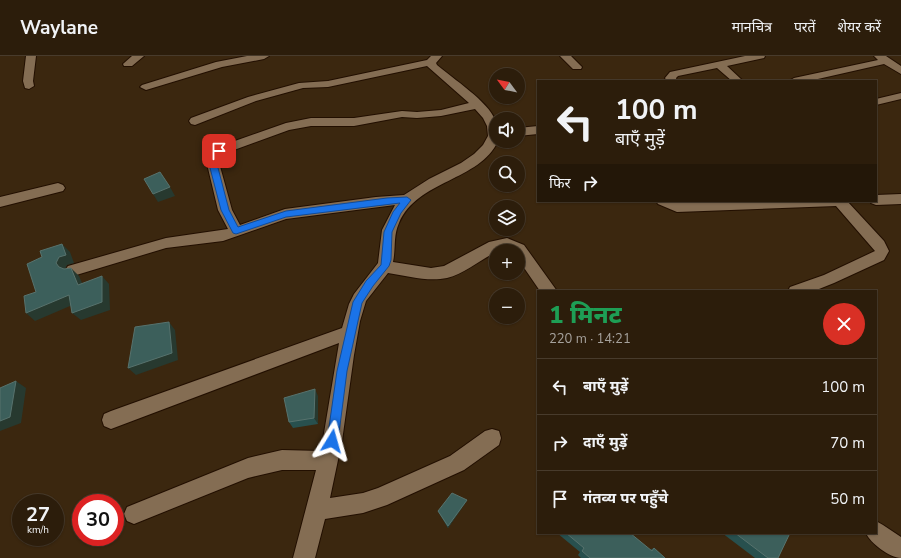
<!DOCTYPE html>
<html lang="hi">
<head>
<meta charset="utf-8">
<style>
  :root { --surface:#2c1d0b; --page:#382a19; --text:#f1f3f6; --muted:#a6a29d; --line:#483b2c }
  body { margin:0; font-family:"Nunito Sans","Noto Sans Devanagari",sans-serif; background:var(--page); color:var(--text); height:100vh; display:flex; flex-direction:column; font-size:15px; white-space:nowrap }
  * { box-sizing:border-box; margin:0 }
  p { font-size:13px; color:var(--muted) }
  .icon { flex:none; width:22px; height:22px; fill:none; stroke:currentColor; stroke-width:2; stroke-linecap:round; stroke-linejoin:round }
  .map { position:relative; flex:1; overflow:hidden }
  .drawer { position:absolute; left:537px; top:234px; width:340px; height:244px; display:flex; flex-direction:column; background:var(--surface); border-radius:0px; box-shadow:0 1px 3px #0004,0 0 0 1px var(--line) }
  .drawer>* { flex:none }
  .guide { position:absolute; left:537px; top:24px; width:340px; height:122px; border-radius:0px; box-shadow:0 1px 3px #0004,0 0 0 1px var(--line); background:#2c1d0b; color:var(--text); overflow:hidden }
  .needle { width:26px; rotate:302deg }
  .tools { position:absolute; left:489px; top:12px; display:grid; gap:8px }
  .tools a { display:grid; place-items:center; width:36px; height:36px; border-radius:50%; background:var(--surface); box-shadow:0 1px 3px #0004,0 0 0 1px var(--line); font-size:20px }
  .speed { position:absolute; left:12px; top:438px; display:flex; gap:8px; font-size:20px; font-weight:700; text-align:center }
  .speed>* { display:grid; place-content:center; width:52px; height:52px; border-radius:50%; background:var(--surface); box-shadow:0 1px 3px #0004,0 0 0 1px var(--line); line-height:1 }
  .speed small { font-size:10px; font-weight:400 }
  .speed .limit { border:6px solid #d22; background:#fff; color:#111 }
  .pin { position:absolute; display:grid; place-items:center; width:34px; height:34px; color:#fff; margin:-17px; border-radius:8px; box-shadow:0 2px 6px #0006 }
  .me { position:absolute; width:44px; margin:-22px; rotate:8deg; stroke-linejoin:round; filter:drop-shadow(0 0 3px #0008) }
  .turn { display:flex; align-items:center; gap:14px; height:84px; padding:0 12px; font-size:18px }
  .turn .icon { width:52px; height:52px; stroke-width:2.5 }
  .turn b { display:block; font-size:28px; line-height:34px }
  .then { display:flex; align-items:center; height:38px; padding:0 12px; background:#0003; gap:8px; font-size:15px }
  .round { display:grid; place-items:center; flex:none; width:42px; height:42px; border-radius:21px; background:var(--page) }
  .headline { display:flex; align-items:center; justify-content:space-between; height:68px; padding:0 12px }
  h1 { font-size:24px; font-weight:800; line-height:30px; color:#1e9e55 }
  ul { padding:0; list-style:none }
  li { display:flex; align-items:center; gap:12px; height:56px; padding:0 12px; border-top:1px solid var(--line) }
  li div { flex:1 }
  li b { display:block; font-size:15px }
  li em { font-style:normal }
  header { display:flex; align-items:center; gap:24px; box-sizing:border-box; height:56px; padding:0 20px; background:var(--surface); border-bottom:1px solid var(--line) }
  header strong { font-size:19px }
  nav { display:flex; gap:22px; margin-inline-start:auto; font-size:14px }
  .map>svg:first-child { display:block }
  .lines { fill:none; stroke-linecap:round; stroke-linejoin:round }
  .street-casing { stroke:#220f00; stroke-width:2 }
  .street { fill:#846d53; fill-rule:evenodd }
  .wall { fill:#28504e }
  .shaded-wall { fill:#27392f }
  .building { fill:#3c5f5b; stroke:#57726d }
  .route { fill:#1a73e8; stroke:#114b97 }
</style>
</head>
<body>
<header>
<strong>Waylane</strong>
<nav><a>मानचित्र</a><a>परतें</a><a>शेयर करें</a></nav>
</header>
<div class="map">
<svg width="901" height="502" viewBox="0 0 901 502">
  <rect width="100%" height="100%" fill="#3b270f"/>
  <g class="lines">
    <g class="street-casing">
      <path id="street" d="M26 0H36L33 25 34 30 29 33 25 32 23 25Z
        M132 0H144L132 10H124L123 8Z
        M247 0H269L264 3 222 11 146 34 140 31 142 29 216 6Z
        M431 0H442L436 7 437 9C452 22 489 46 495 64 498 69 496 79 496 85H498C480 125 417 124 399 167 393 180 396 192 393 206L431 212 444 210 489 186 507 182 524 189 557 235H540L518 203V195H510L506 193C485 198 468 217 447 222 428 226 408 220 388 217L366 245 360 265 354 299 342 385 330 442 363 437 378 432 450 400 485 375 492 373 499 375 501 382 499 389 464 414 387 449 363 457 325 463 315 502H293L316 414H282L248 422 134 468 127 465 124 458 127 451 248 402 282 394 321 395 339 287 111 373 104 370 102 364 104 358 111 355 342 272 349 248 354 238 378 207 382 174 395 149 286 163 223 185 166 192 73 220 68 218 65 214 68 210 166 182 228 173 218 154 207 108 206 102 215 92 286 67 311 62H354L402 55 417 56 441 54 469 47 427 10 328 31 303 32 256 45 195 69 191 68 189 65 191 62 248 41 299 27 328 25 427 4ZM475 53 483 62 487 70 488 80 483 89 474 98 461 107 429 123 404 139 376 141 285 153 240 169 232 154 218 103 223 98 289 74 311 70H354L402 61 417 62 441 60Z
        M560 0H571L582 11 581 13H573Z
        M745 0H765L764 2 727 10 743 25H732L717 12 678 20 676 22 677 25H667L665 22 670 16Z
        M874 0H886L901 10V18L884 8 809 25H789L794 22 878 4Z
        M901 37V43L876 49V43Z
        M538 70V78L518 80V72Z
        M58 127 63 129 65 132 63 135 0 151V141Z
        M901 138V148L876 149 871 147 870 145H876V139Z
        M656 145H847L884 185 889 195 884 204 834 227 814 235H788L790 231 824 219 875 195 836 150 677 156 658 148Z
        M876 465 883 469 901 481V502C890 502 870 487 866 477H876Z"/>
    </g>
    <use href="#street" class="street"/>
  </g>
  <path class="wall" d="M318 340V368L293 372 289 366Z
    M467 444 466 446 448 472 439 457 438 455Z
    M557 477H630L650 494 654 492 665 502H581L578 499 580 496Z
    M722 477H790L778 502H755Z"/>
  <path class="shaded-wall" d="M170 131 175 140 158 146 153 138Z
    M62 188 70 196 74 207 67 209 64 215 59 211 56 207Z
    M71 212 79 220 86 236 78 229Z
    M102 220 109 228 110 254 81 264 72 257Z
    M69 239 77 247 35 265 26 257Z
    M169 266 175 274 178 304 136 319 128 312Z
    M16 325 26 332 21 367 0 375V365Z
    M315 333 318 340V368L314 362Z
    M467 444 466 446 448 472V470Z"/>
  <path class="building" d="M160 116 170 131 153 138 144 123Z
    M62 188 66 199 59 201 56 207 59 211 64 213 71 212 78 229 102 220V246L72 257 69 239 26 257 24 240 36 236 27 208 42 201 40 195Z
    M169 266 172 297 128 312 135 271Z
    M16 325 10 361 0 365V332Z
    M315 333 314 362 289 366 284 342Z
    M452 437 467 444 448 470 438 455Z
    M566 477H630L652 495 654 492 665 502H590L582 495 584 492Z
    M735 477H790L778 502H768Z"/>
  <path class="route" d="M219 92 222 95 216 102 217 108 229 154 238 171 286 155 387 142 407 141 411 144 401 157 392 176 391 204 389 210 373 230 362 247 347 315 338 385 336 388 332 390 329 388 327 385 337 315 353 246 366 225 381 209 384 176 393 156 400 147 286 161 236 178 233 177 221 154 209 108 208 102 216 93Z"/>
</svg>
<div class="tools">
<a><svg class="needle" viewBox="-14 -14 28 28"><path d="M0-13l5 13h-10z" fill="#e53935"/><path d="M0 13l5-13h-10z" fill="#a6a29d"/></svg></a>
<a><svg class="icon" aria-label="sound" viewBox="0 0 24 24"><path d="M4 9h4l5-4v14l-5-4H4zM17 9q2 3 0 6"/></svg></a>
<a><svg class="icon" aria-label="search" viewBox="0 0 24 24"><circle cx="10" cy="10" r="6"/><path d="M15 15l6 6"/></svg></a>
<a><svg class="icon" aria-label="layers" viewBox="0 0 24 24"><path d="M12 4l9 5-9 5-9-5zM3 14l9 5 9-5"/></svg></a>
<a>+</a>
<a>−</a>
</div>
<div class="speed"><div>27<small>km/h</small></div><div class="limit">30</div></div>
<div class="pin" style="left:219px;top:95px;background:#d93025"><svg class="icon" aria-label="arrive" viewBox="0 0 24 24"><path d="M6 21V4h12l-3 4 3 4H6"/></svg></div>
<svg class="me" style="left:332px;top:385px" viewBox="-20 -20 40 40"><path d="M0-17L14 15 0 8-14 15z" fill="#1a73e8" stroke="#fff" stroke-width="4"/></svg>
<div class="guide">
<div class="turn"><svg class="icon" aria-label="left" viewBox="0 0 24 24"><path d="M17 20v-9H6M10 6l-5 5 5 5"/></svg><div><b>100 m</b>बाएँ मुड़ें</div></div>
<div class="then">फिर<svg class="icon" aria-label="right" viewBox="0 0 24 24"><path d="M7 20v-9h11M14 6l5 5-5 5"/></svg></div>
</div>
<section class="drawer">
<div class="headline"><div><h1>1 मिनट</h1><p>220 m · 14:21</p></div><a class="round" style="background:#d93025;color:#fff"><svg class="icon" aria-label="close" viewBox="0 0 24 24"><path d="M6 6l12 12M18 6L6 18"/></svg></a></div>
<ul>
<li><svg class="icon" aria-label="left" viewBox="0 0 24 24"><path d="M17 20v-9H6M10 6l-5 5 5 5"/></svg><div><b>बाएँ मुड़ें</b></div><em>100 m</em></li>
<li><svg class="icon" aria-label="right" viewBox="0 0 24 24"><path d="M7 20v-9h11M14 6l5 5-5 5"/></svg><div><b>दाएँ मुड़ें</b></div><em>70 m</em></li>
<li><svg class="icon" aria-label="arrive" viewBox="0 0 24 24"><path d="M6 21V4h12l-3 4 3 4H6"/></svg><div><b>गंतव्य पर पहुँचे</b></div><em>50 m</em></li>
</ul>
</section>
</div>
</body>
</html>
